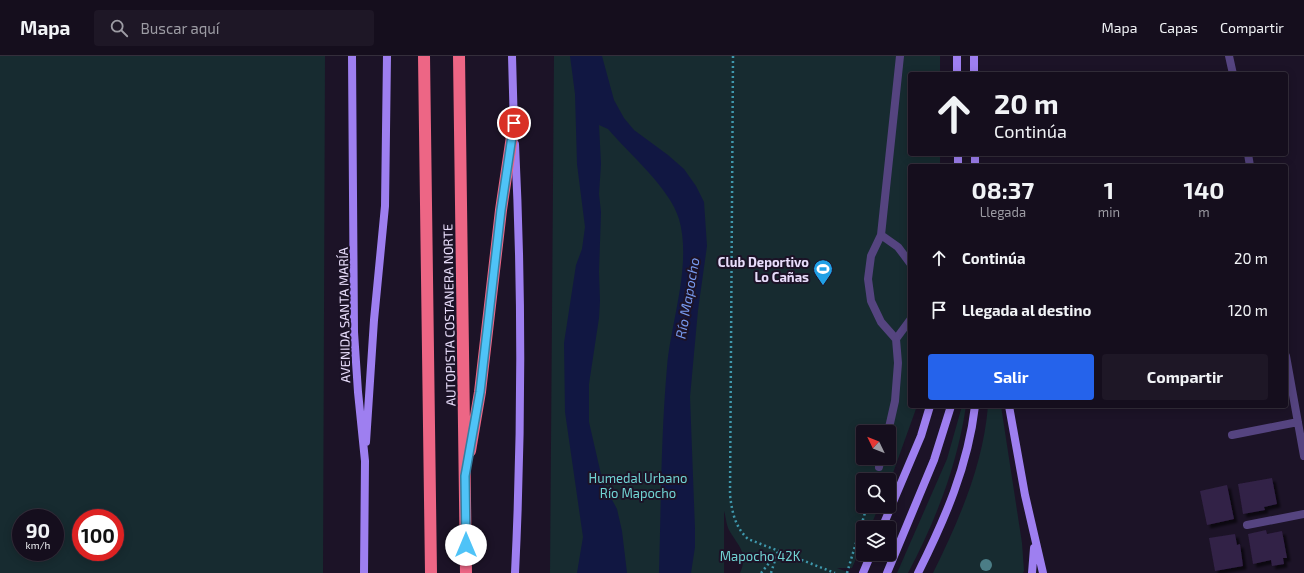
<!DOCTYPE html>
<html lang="es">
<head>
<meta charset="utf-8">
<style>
  :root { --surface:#150e1d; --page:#1e1726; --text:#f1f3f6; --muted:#9d9ca4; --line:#342e3b; --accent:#2563eb }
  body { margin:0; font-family:"Exo 2",sans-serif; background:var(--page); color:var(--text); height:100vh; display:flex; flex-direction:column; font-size:15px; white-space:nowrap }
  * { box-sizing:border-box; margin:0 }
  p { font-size:13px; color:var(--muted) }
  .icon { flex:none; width:22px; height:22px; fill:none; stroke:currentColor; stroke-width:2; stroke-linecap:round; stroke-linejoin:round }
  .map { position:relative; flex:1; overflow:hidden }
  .panel { position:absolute; left:908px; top:108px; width:380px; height:244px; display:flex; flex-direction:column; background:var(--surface); border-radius:4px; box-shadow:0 2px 10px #0003,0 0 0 1px var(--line) }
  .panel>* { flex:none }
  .hud { position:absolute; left:908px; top:16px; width:380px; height:84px; border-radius:4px; box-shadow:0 2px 10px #0003,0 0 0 1px var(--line); background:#150e1d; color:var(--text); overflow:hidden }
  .needle { width:26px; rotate:313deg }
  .controls { position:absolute; left:856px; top:369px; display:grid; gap:8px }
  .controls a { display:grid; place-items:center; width:40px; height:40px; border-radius:4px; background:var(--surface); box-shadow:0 2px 10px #0003,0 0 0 1px var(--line); font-size:20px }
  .speed { position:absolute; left:12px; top:453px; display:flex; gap:8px; font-size:20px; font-weight:700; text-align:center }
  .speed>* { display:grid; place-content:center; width:52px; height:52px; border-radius:50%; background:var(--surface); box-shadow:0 2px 10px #0003,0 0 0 1px var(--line); line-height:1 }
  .speed small { font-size:10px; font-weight:400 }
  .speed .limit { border:6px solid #d22; background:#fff; color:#111 }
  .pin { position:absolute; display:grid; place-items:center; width:34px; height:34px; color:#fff; margin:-17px; border:2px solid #fff; border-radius:50%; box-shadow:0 1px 4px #0007 }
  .me { position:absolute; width:44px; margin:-22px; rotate:0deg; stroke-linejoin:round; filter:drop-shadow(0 0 3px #0008) }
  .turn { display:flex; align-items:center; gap:14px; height:84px; padding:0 20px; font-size:18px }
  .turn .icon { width:52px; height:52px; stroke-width:2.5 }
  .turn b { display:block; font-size:28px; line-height:34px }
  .eta { display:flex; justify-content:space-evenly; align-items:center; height:68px; text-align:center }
  .eta b { font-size:24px; font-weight:700; line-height:28px }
  .primary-button { display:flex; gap:8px; margin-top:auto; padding:8px 20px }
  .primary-button a { flex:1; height:46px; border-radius:4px; background:var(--accent); color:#fff; font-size:16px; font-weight:700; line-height:46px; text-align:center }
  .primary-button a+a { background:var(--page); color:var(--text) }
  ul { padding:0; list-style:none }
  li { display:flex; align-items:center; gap:12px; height:52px; padding:0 20px }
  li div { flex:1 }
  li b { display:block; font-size:15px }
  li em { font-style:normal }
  header { display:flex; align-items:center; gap:24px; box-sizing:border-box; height:56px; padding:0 20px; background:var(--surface); border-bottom:1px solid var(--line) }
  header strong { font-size:19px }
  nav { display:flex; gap:22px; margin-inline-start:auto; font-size:14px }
  .search { width:280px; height:36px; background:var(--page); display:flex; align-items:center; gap:10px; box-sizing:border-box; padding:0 14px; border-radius:4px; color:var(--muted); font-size:15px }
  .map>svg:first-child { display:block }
  .green { fill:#172b30; fill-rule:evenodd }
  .water { fill:#111742 }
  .building { fill:#322146; filter:url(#shadow) }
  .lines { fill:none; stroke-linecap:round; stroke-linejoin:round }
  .path { stroke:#3f98ad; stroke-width:2.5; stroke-dasharray:2 3; stroke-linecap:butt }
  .service { stroke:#554480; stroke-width:8 }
  .minor { stroke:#554480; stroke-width:8 }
  .secondary { stroke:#9e7ff0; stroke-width:8 }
  .motorway { stroke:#ed6685; stroke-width:12 }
  .tree { fill:#4b7d86 }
  .route-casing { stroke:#337fa1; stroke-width:10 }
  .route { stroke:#4fc3f7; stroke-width:7 }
  .labels { text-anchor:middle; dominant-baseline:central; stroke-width:4; stroke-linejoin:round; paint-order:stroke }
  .poi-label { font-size:13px; font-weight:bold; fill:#e8ddfb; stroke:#1c1327; text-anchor:end }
  .street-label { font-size:13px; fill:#e8ddfb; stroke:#1c1327 }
  .park-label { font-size:13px; fill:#71d4d4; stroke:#1c1327 }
  .water-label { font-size:14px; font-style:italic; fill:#779aef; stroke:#1c1327 }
</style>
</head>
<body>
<header>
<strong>Mapa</strong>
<div class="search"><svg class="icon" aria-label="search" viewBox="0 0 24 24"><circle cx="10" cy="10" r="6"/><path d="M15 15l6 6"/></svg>Buscar aquí</div>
<nav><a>Mapa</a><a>Capas</a><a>Compartir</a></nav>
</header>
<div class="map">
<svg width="1304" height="517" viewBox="0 0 1304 517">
  <defs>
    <filter id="shadow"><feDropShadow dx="3.5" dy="3.5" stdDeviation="1" flood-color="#0009"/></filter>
  </defs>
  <rect width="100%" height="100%" fill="#1c1327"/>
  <path class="green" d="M0 0H325L323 517H0ZM21 462H55V496H21ZM81 462H115V496H81Z
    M554 0H940V18H910V98H940V110H910V350H917L889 428V424H863V450H879L870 472H863V487L852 512H837L850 517H740C749 497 738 490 729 474 726 468 726 461 724 455V517H550ZM863 376H889V402H863Z
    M962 350H966C957 410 936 464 908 517H897L947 403Z
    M988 350H1001L1022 487 1024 515 1023 517H933C959 464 983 410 988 350Z"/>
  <path class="water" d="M570 0H602L614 44 624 62 634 74 668 99 684 113 696 130 704 146 707 190 698 254 690 341 695 473V491L691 517H659C661 448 661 379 667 311 671 265 692 209 679 163 670 132 629 98 608 73L599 69 601 108 599 138 601 156 599 216 600 245 599 262 589 328V366L603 427 617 453 622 475 627 517H577L583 481 565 356 564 287 576 209 582 193 585 171 577 108 575 38Z"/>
  <path class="building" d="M1272 422 1277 448 1264 451 1265 454 1243 458 1238 428Z
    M1227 429 1234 463 1207 469 1200 435Z
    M1266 474 1267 478 1282 475 1287 502H1283L1284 508 1272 510 1271 504 1253 508 1248 478Z
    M1235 478 1237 489 1240 488 1243 510 1215 515 1209 482Z"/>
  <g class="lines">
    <path class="path" d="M733 0 730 439C732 456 735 471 748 483L835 517
      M761 517 778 496
      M771 517 777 498
      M847 517 867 450"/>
    <path class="service" d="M881 179 898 191 910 207
      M896 283 910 264
      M888 376 895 345 898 307 896 283 881 266 871 245 868 223 871 200 881 179 900 0
      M879 411 881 402"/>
    <path class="minor" d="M1229 0 1233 18
      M1248 98 1250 110
      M1286 300 1304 400
      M1232 379 1298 366
      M1247 469 1304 458"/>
    <path class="secondary" d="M352 0 354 276 358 336 365 405 364 517
      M512 0 514 72
      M957 0V18
      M974 0V18
      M515 88C522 230 522 374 515 517
      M958 98V110
      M975 98V110
      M1009 350 1025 439 1043 517
      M366 386 374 264 385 150 387 0
      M882 472 921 380 930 350
      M863 517 871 498
      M887 517 934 404 951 350
      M918 517C945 463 968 410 975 350
      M1032 517 1034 492"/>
    <path class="motorway" d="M424 0 431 517
      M459 0 466 517
      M470 395 480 336 501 154 514 67"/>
  </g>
  <circle class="tree" cx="986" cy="509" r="6"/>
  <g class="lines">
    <g class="route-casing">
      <path id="route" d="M466 489 465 420 480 336 501 154 514 67"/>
    </g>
    <use href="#route" class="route"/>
  </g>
  <defs>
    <g id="stadium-pin" transform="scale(1)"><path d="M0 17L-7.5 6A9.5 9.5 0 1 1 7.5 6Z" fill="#20a0e5" stroke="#1c1327"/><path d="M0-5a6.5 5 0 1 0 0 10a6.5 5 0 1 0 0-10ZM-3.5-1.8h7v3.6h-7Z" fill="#fff"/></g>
  </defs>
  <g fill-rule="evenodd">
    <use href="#stadium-pin" x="823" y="213"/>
  </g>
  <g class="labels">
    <g class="poi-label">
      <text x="809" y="206">Club Deportivo<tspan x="809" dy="15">Lo Cañas</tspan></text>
    </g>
    <g class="street-label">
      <text transform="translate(344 259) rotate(-91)">AVENIDA SANTA MARÍA</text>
      <text transform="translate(449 259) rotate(-91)">AUTOPISTA COSTANERA NORTE</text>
    </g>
    <g class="park-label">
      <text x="638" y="422">Humedal Urbano<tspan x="638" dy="15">Río Mapocho</tspan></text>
      <text x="760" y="500">Mapocho 42K</text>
    </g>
    <g class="water-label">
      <text transform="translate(687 242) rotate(-80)">Río Mapocho</text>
    </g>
  </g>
</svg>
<div class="controls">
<a><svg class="needle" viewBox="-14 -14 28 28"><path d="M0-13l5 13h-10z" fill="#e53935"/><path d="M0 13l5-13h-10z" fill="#9d9ca4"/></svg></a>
<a><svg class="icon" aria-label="search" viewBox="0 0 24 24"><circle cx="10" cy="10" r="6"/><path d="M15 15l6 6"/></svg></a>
<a><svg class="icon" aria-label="layers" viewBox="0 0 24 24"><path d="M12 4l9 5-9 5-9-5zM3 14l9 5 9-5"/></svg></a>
</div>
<div class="speed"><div>90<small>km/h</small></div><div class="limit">100</div></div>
<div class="pin" style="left:514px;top:67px;background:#d93025"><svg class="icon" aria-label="arrive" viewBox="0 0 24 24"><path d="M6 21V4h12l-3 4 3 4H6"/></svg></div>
<svg class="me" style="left:466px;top:489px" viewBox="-20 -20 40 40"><circle r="19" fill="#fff"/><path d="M0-13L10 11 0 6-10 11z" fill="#4fc3f7"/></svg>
<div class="hud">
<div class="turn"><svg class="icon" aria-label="ahead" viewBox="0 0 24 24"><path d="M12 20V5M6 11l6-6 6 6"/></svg><div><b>20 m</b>Continúa</div></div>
</div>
<section class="panel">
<div class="eta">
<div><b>08:37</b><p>Llegada</p></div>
<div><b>1</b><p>min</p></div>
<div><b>140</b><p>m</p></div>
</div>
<ul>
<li><svg class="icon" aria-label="ahead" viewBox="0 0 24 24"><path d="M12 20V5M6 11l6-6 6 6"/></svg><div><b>Continúa</b></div><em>20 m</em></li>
<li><svg class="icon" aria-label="arrive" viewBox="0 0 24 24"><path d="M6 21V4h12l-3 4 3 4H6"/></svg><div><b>Llegada al destino</b></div><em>120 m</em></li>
</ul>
<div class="primary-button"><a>Salir</a><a>Compartir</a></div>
</section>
</div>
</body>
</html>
